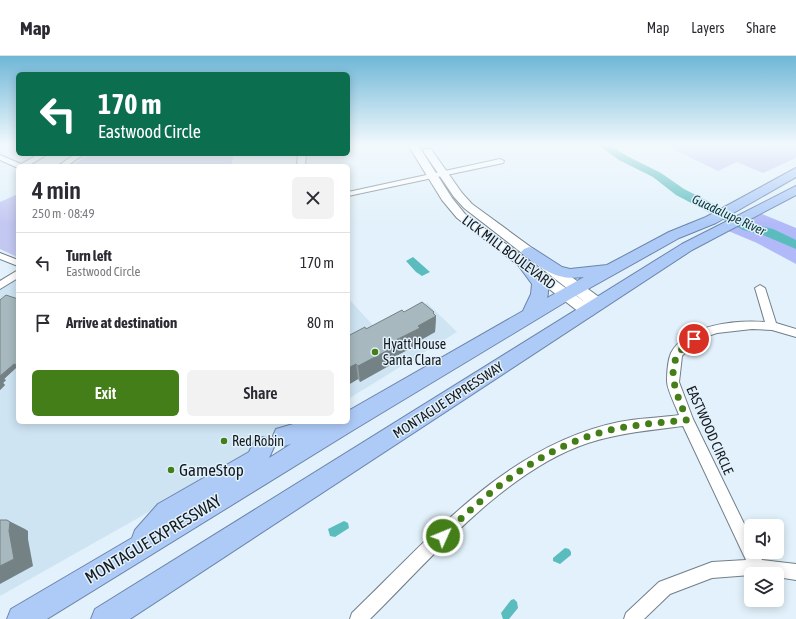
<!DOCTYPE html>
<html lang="en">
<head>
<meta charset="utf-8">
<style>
  :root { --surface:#fff; --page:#f2f2f3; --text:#2b2b33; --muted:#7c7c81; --line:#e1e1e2; --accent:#437e18 }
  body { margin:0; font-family:"Asap Condensed",sans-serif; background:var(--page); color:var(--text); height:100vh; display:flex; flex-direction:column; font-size:15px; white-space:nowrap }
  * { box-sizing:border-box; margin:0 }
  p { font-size:13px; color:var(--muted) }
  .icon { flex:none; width:22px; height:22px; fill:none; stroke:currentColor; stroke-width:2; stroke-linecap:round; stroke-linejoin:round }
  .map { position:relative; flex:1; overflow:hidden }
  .sheet { position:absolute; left:16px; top:108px; width:334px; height:260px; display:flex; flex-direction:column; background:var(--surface); border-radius:6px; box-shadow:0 2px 10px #0003 }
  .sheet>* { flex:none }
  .banner { position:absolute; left:16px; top:16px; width:334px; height:84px; border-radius:6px; box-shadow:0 2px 10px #0003; background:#0b6e4f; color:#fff; overflow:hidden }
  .fabs { position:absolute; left:744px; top:463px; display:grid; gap:8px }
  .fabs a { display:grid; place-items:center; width:40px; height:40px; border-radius:6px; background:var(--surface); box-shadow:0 2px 10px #0003; font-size:20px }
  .pin { position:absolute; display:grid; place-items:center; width:34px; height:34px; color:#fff; margin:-17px; border:2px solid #fff; border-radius:50%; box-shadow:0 1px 4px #0007 }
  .me { position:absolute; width:44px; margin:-22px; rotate:46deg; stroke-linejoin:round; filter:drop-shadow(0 0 3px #0008) }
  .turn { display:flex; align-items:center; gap:14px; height:84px; padding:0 16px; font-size:18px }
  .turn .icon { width:52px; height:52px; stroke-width:2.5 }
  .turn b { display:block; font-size:28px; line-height:34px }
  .round { display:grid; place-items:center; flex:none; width:42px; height:42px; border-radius:6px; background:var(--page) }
  .head { display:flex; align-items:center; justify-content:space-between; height:68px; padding:0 16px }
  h1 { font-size:24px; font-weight:600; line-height:30px }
  .primary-button { display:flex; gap:8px; margin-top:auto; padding:8px 16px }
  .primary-button a { flex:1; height:46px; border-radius:6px; background:var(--accent); color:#fff; font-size:16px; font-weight:600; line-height:46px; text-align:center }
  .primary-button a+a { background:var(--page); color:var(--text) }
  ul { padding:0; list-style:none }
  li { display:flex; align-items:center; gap:12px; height:60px; padding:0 16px; border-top:1px solid var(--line) }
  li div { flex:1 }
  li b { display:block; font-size:15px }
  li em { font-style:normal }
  header { display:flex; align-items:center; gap:24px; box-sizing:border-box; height:56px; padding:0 20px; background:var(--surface); border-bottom:1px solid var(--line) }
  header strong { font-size:19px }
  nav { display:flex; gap:22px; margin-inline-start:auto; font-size:14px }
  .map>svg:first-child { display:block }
  .built { fill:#cee4f3 }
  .green { fill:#c3c8f2 }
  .forest { fill:#b2b9f9 }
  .water { fill:#5bbcbe }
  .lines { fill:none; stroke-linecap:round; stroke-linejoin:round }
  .river { fill:#5bbcbe; fill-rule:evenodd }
  .minor-casing { stroke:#727f88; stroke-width:2 }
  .secondary-casing { stroke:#727f88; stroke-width:2 }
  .trunk-casing { stroke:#6b85aa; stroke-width:2 }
  .minor { fill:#fff; fill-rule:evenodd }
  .secondary { fill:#fff; fill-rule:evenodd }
  .trunk { fill:#aecbf8; fill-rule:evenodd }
  .wall { fill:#909fa3 }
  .shaded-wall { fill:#758285 }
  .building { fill:#a7b9be; stroke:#758285 }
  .route { stroke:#437e18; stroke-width:7; stroke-dasharray:0 12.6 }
  .poi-dot { fill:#437e18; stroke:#e2f1fb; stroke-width:1.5 }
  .labels { text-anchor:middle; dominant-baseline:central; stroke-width:3; stroke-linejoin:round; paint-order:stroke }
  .far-water-label { font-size:13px; font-style:italic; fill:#073839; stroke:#e2f1fb }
  .street-label { font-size:14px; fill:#151a1e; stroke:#e2f1fb }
  .poi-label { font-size:14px; fill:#151a1e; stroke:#e2f1fb; text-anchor:start }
  .near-poi-label { font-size:17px; fill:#151a1e; stroke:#e2f1fb; text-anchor:start }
  .near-street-label { font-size:17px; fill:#151a1e; stroke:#e2f1fb }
</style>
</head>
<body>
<header>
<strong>Map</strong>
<nav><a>Map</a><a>Layers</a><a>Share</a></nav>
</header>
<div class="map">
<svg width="796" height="563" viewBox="0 0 796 563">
  <rect width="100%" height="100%" fill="#e2f1fb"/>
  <path class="built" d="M18 218V366H308L0 540V232Z
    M348 242 377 274 427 247 457 276 348 343Z"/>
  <path class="green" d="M665 89H796V102L763 117 737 106 718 115Z
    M89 98H234L231 110H72Z
    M18 138V203L15 200 0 193V146Z"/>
  <path class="forest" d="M762 158 796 172V208L757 187 726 174Z"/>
  <path class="water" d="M413 201 430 216 422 220 416 216 406 205Z
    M344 465 348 467 349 472 335 481 330 480 328 473Z
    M565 492 569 493 571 496V499L560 508 553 505V502Z
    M514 543 517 546 518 552 509 563H503L501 557 511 544Z"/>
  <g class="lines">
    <path class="river" d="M598 89H610L627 100 661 117 684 133 753 168 773 173 796 184V193L763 179 743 174 676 139 653 121 619 104Z"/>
    <g class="minor-casing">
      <path id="minor" d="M39 98H48L28 110H18V112L0 104V99L21 108Z
        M75 98H84L67 110H58Z
        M298 98H306L305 110H297Z
        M500 103 504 105 503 107 348 140V136Z
        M0 197 18 204V210L0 203Z
        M18 214V222L0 233V225Z
        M760 229 765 232 776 267 796 273V281L772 274 752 273 717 277 705 281 691 290 682 300 679 326 693 363 751 482V496H758L762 504 796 508V524L777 521V518H751V519L712 522 670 538 644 563H624L626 557 659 526 712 506 746 504 683 370C651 374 619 377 588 387 504 415 432 502 370 563H350L352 557C430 482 507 389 619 366 638 362 659 362 679 359 676 350 667 334 667 325 667 317 668 304 671 297 686 268 737 264 765 266L755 232Z"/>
    </g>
    <g class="secondary-casing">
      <path id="secondary" d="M408 89H418L452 142 465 158 586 247 464 152 454 141 423 95 425 93H431L462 137 472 148 603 244 605 248 603 252 598 253 593 252 595 255 593 259 588 260 583 259 457 162 442 144Z"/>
    </g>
    <g class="trunk-casing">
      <path id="trunk" d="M796 112V121L716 167 679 182 572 242 355 373 47 563H7L11 553 132 482 135 474 158 448 249 396 255 384 263 381 271 384 274 391 269 402 291 388 284 390 276 387 273 380 276 373 300 366H348V355L523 255 531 238 532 228 518 209 521 205C538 201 552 227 547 242L584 221C556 225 545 214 524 199L521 196 524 193 529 191 534 193 562 211 570 213 607 209 669 176 706 161Z
        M796 130V139L692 194 130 563H91L95 553 682 188Z"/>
    </g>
    <use href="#minor" class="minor"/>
    <use href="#secondary" class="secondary"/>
    <use href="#trunk" class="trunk"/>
  </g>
  <path class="wall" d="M18 243V311H17L4 323 6 324 3 327 5 329 0 334V244Z
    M404 256H434V258L436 260 435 276 419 285V288L394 301V307L360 326 358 323 348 329V280L366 273Z"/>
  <path class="shaded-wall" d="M434 256 433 262 436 260 435 276 419 285V288L394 301V307L360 326 358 310 390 287 418 270Z
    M14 308 17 311 4 323 6 324 3 327 5 329 0 334V320Z
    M356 308 358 323 348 329V312Z
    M7 464 25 473 28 475V483L33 510 0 528V510L9 475Z"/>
  <path class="building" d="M6 239 18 243V309L14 308 0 320V244Z
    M422 246 434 256 433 257 436 260 418 270 420 272 390 287 394 291 358 310 356 308 348 312V280L365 271 366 273 402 254 404 256Z
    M0 464H7L10 466 9 475 14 503 0 510Z"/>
  <linearGradient id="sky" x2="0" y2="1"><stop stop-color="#6fb7d7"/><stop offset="0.53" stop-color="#f2f9fd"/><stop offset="1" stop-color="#f2f9fd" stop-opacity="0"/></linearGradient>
  <rect width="796" height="168" fill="url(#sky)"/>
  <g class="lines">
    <path class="route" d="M443 480C492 431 550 385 620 372 642 368 665 366 687 364 675 333 660 305 694 283"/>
  </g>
  <g class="poi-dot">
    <circle cx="375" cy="296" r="4"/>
    <circle cx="224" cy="385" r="4"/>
    <circle cx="171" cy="414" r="4"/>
  </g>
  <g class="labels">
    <g class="far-water-label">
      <text transform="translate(729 159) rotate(25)">Guadalupe River</text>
    </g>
    <g class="street-label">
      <text transform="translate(509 196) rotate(37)">LICK MILL BOULEVARD</text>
      <text transform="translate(448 344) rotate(-33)">MONTAGUE EXPRESSWAY</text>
      <text transform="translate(710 374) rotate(66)">EASTWOOD CIRCLE</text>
    </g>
    <g class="poi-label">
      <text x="383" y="288">Hyatt House<tspan x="383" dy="16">Santa Clara</tspan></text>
      <text x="232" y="385">Red Robin</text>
    </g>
    <g class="near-poi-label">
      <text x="179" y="414">GameStop</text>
    </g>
    <g class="near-street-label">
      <text transform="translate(153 483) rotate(-31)">MONTAGUE EXPRESSWAY</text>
    </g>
  </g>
</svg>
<div class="fabs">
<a><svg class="icon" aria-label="sound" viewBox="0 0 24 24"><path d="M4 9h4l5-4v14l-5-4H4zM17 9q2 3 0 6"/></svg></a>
<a><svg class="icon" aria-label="layers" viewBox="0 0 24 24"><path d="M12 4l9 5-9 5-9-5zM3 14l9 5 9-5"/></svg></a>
</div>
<div class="pin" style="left:694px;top:283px;background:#d93025"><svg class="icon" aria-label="arrive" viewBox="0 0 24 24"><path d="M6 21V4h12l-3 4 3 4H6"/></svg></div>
<svg class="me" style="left:443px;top:480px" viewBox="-20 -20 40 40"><circle r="17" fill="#437e18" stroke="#fff" stroke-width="3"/><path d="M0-11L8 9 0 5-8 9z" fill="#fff"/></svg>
<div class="banner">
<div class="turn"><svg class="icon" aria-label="left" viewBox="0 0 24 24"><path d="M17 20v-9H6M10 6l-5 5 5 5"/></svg><div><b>170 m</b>Eastwood Circle</div></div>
</div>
<section class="sheet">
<div class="head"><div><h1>4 min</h1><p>250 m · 08:49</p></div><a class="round"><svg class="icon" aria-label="close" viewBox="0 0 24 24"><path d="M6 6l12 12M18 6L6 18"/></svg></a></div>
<ul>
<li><svg class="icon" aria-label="left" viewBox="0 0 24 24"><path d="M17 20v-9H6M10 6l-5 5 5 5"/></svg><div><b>Turn left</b><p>Eastwood Circle</p></div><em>170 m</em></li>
<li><svg class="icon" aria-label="arrive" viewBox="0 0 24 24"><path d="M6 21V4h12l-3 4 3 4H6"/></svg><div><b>Arrive at destination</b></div><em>80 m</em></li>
</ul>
<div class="primary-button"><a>Exit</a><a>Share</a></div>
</section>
</div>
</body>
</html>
